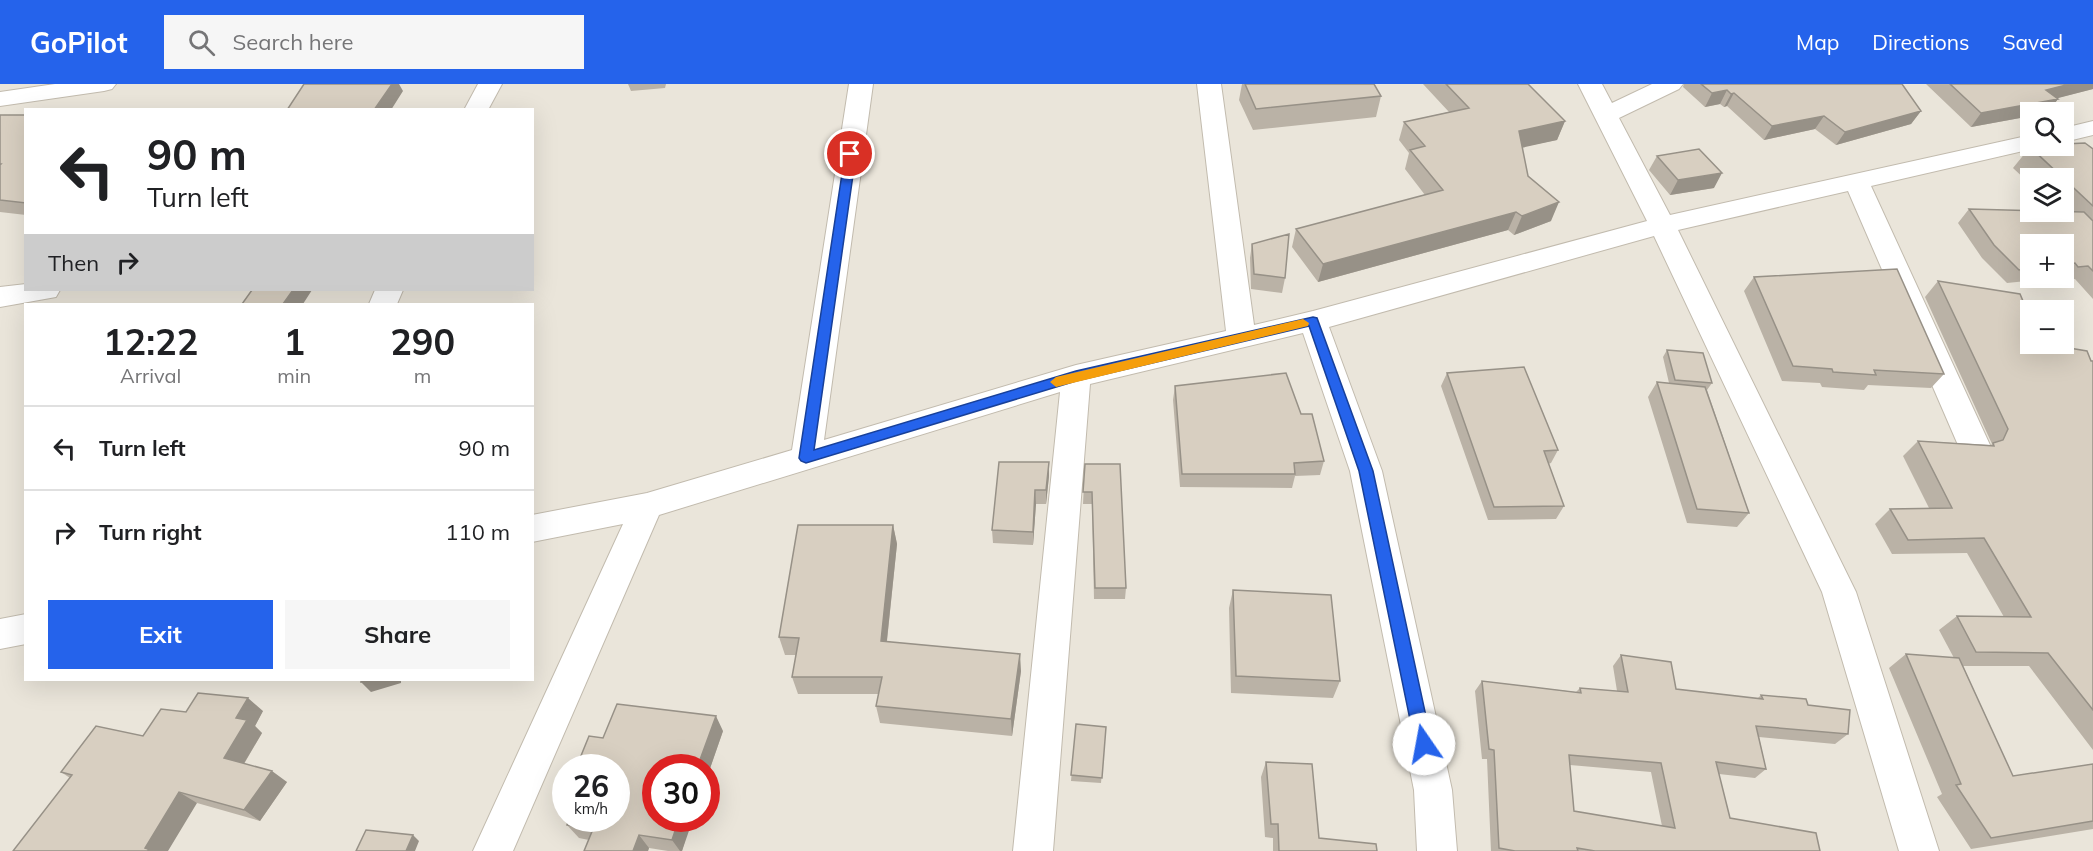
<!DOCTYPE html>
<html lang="en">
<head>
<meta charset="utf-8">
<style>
  :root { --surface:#fff; --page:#f6f6f6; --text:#202124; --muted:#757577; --line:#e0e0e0; --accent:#2563eb }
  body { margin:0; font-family:Mulish,sans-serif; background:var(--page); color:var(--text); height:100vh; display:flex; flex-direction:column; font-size:22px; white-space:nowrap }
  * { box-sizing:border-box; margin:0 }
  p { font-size:20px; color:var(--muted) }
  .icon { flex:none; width:33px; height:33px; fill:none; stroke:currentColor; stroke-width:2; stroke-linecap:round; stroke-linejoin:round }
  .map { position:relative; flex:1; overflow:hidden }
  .sheet { position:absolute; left:24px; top:219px; width:510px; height:378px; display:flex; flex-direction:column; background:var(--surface); border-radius:0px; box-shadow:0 6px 24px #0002 }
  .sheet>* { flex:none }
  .top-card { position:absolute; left:24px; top:24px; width:510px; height:183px; border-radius:0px; box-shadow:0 6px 24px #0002; background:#fff; color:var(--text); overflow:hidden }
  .controls { position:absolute; left:2020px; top:18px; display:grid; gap:12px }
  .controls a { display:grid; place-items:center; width:54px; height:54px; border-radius:0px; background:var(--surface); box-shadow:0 6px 24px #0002; font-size:30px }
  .speed { position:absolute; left:552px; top:670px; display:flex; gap:12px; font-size:30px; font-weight:700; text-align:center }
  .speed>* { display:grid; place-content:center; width:78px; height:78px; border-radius:50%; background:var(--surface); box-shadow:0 6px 24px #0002; line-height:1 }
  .speed small { font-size:15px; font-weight:400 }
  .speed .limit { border:9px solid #d22; background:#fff; color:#111 }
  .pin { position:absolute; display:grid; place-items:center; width:51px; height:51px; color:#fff; margin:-26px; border:3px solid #fff; border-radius:50%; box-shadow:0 2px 6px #0007 }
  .me { position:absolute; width:66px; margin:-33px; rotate:348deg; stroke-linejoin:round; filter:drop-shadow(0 0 4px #0008) }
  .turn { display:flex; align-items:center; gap:21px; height:126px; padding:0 24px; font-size:27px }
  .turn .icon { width:78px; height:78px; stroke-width:2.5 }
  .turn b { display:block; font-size:42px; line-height:51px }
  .then { display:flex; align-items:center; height:57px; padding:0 24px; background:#0003; gap:12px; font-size:22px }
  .eta { display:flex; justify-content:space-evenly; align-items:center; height:102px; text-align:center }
  .eta b { font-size:36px; font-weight:700; line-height:42px }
  .button { display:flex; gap:12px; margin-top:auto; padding:12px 24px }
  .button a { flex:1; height:69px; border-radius:0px; background:var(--accent); color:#fff; font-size:24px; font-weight:700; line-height:69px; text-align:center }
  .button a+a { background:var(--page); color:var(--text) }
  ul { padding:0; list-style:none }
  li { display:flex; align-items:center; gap:18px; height:84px; padding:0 24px; border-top:2px solid var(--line) }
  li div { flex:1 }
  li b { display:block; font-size:22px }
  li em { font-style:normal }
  header { display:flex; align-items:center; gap:36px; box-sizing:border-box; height:84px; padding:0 30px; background:var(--accent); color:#fff }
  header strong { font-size:28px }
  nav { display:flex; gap:33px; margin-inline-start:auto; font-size:21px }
  .search { width:420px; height:54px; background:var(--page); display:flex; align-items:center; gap:15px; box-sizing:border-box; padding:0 21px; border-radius:0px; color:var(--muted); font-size:22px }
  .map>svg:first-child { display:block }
  .residential { fill:#eae5da; fill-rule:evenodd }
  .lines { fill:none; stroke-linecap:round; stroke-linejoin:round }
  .street-casing { stroke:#c2bbae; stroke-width:2 }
  .street { fill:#fff; fill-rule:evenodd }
  .wall { fill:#bab2a6; fill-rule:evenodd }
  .shaded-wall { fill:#979187 }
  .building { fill:#d8cfc1; stroke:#979187; stroke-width:1.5; fill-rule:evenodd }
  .route { fill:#2563eb; stroke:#184099; stroke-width:1.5 }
  .slow { fill:#f59e0b }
</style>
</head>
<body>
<header>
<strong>GoPilot</strong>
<div class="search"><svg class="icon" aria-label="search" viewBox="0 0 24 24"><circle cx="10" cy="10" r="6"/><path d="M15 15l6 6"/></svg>Search here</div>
<nav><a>Map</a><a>Directions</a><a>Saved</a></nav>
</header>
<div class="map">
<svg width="2093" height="767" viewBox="0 0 2093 767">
  <rect width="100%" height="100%" fill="#f6f3ec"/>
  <path class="residential" d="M0 0H2093V767H0ZM26 26H532V206H26ZM2031 28H2064V62H2031ZM2031 94H2064V128H2031ZM2031 160H2064V194H2031ZM26 220H532V596H26ZM2031 226H2064V260H2031ZM566 684H616V735H566ZM656 684H706V735H656Z"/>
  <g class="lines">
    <g class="street-casing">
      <path id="street" d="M55 0H116L112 5 104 7 0 22V8Z
        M478 0H502L488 26H464Z
        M849 0H873L824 356 1076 281 1226 247 1197 0H1221L1254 241 1313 227 1647 137 1578 0H1602L1612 19 1652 0H1683L1679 5 1619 34 1670 131 2031 51V62H2041L2040 63 1871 102 1990 361 1985 370 1974 373 1963 370 1958 361 1848 107 1678 146 1856 508 1939 767H1899L1822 508 1654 152 1329 243 1382 387 1452 706 1457 767H1417L1414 706 1350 387 1303 249 1090 300 1053 767H1013L1060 308 659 431 513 767H473L623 440 532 458V431L647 409 792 366Z
        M2093 37V51L2064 58V44Z
        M26 200V206H60L56 213 0 223V203Z
        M375 206H403L397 220H369Z
        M26 530V560L0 565V535Z"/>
    </g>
    <use href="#street" class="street"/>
  </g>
  <path class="wall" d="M628 0H666L665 4 631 7Z
    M1242 0H1374L1381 12 1376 33 1253 46 1239 16Z
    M1423 0H1528L1565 37 1557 56 1522 63 1528 92 1551 137 1514 151 1508 146 1318 198 1292 163 1296 145 1425 111 1405 85 1409 69 1399 56 1404 38 1449 28Z
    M1684 0H1902L1921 27 1911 40 1836 61 1815 45 1764 56 1727 22 1724 23 1720 20 1705 23 1683 3Z
    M1926 0H2093V5L2057 14 2058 15 2048 28H2031V32L1971 43Z
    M0 31H26V131L0 128Z
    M2030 63 2093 65V215L2075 195 2065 196 2063 194H2064V160H2031V194H2055L2007 199 1982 174 1958 139 1969 125 2064 128V94H2031V101L2013 84Z
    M1657 72 1714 104 1670 111 1649 86Z
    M1252 160 1285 194 1282 209 1251 205 1250 174Z
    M1754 193 1944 290 1931 304 1868 301 1864 306 1822 303 1820 299 1782 297 1744 207Z
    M1938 197 2031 260 2093 277V666L2029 582H1963L2013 692 2093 680V745L1971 765 1937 713 1942 710 1889 584 1906 570 1954 574 1939 546 1957 532 2004 533 1967 469 1892 470 1875 440 1890 425 1929 424 1903 372 1918 357 1991 361 1992 360 1925 213Z
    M1667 266 1712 299 1707 306 1749 429 1737 443 1687 439 1648 313 1657 298 1669 299 1663 273Z
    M1447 289 1558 366 1551 379 1548 380 1564 422 1556 435 1488 436 1441 302Z
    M1175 302 1301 330 1324 377 1320 391 1295 392 1292 404 1180 403 1173 316Z
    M1085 380 1126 504 1125 515H1094L1092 420H1083Z
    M1049 392 1046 420H1036L1033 461 993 459 992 446Z
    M893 441 897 460 887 557 1021 587 1012 652 880 639 876 622 879 610H798L792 593 796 571H785L779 553Z
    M1233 506 1340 597 1333 614 1231 609 1229 524Z
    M1621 571 1676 605 1757 615 1761 611 1808 621 1848 650 1835 660 1759 653 1766 685 1755 694 1719 690 1730 734 1820 767H1491L1487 675H1482L1475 607 1482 597 1576 608 1580 604 1617 607 1613 582ZM1570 681 1651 688 1662 742 1574 727Z
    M263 627 255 642 262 649 244 680 287 698 260 737 197 719 70 694 61 688 143 652 186 628Z
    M1076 640 1106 643 1101 699 1071 697Z
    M723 647 706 696V684L682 767H668L649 764 648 767H584L589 756 579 754 567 741 603 654Z
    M1266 678 1319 754 1377 767H1273V754L1265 753 1261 693Z"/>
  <path class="shaded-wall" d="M392 0H399L403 7 391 26H374Z
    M2070 0H2093V5L2039 19 2058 15 2048 28H2031V32L1971 43 1981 29 2046 6Z
    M1727 6 1720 20 1705 23 1712 9Z
    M1734 9 1727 22 1724 23 1731 10Z
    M1921 27 1911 40 1836 61 1845 48Z
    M1824 32 1815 45 1764 56 1772 42Z
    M1565 37 1557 56 1512 66 1519 47Z
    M1722 89 1714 104 1670 111 1678 96Z
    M1559 118 1551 137 1514 151 1522 132Z
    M1516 128 1508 146 1318 198 1323 180Z
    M293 206H312L303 220H283Z
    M1049 378V392L1046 420V406Z
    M1035 406 1036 420 1033 461V448Z
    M893 441 897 460 885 574 881 557Z
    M1020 570 1021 587 1012 652 1011 635Z
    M371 596H401V599L371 608 361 598Z
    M248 614 263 627 255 642 262 649 240 686 224 674 236 634Z
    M716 632 723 647 706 696V684H697Z
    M272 687 287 698 260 737 244 726Z
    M179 708 197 719 168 767H148L145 764Z
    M679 735H693L682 767H680L672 756Z
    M413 751 419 757 415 767H406Z
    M639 751 649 764 648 767H633Z"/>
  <path class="building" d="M304 0H392L374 26H287Z
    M1245 0H1374L1381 12 1256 25Z
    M1446 0H1528L1565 37 1519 47 1528 92 1559 118 1522 132 1516 128 1323 180 1296 145 1443 106 1410 66 1425 62 1404 38 1469 24Z
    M1701 0H1902L1921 27 1845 48 1824 32 1772 42 1734 9 1731 10 1727 6 1712 9Z
    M1950 0H2070L2046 6 2058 15 1981 29Z
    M0 31H26V119L0 116V81L1 80H0Z
    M2085 59 2093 65V122L2030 63 2064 62V60Z
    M1699 65 1722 89 1678 96 1657 72Z
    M1969 125 2084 128 2093 137V187L2088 182 2078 183 2075 179 2064 181V160H2031V184L2019 186 1994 161Z
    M1289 150 1285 194 1254 190 1252 160Z
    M1897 185 1944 290 1874 286 1876 291 1833 288 1832 285 1793 282 1754 193Z
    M1938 197 2020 210 2031 236V260H2045L2087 267 2091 277H2093V626L2048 569 1976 568 1957 532 2031 533 1984 454 1908 456 1890 425 1952 424 1918 357 1994 362 1993 359 2003 356 2008 345Z
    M252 206H293L283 220H242Z
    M1667 266 1703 269 1712 299 1675 296Z
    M1524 283 1558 366 1544 367 1564 422 1494 423 1447 289Z
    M1286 289 1301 330H1312L1324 377 1294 379 1295 390H1182L1175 302Z
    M1657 298 1705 303 1749 429 1697 425Z
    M999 378H1049L1046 406H1035L1033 448 992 446Z
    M1085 380H1120L1126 504H1095L1092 408H1083Z
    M798 441H893L881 557 1020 570 1011 635 876 622 882 593H792L799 554 779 553Z
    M1233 506 1331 511 1340 597 1236 592Z
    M1906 570 1959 574 2013 692 2093 680V737L1991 754 1956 701 1961 700Z
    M1621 571 1671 578 1676 605 1763 615 1761 611 1806 615 1808 621 1850 626 1848 650 1756 642 1766 685 1716 678 1730 734 1816 749 1820 767H1595L1577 764 1578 767H1515L1499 764 1494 666 1489 665 1482 597 1581 609 1580 604 1628 608ZM1569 671 1661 679 1675 744 1574 727Z
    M361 596H371L361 598Z
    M198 609 248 614 236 634 247 636 224 674 272 687 244 726 179 708 145 764 148 765V767H13L72 691 61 688 96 642 143 652 161 625 186 628Z
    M617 620 716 632 697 684H656V735H679L672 756 639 751 633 767H584L593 745 567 741 569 735H616V684H576L589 652 603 654Z
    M1076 640 1106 643 1102 694 1071 691Z
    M1266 678 1312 680 1319 754 1376 760 1377 767H1279L1278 740H1271Z
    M366 746 413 751 406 767H356Z"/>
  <path class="route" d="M850 67 856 70 814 366 1076 287 1313 233 1317 234 1373 387 1432 660 1429 665 1424 668 1418 665 1415 660 1359 387 1309 242 1076 297 806 379 801 377 799 374 845 70Z"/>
  <path class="slow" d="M1303 235 1309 239 1308 242 1056 303 1050 298 1056 293Z"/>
</svg>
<div class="controls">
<a><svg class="icon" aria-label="search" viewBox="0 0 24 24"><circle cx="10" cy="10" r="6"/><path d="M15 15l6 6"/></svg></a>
<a><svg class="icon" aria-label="layers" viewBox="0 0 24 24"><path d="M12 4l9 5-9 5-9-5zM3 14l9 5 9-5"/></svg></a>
<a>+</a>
<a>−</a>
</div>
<div class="speed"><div>26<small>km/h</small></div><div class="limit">30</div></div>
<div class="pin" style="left:850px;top:70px;background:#d93025"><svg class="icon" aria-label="arrive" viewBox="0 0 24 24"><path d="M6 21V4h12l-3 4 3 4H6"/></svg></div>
<svg class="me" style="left:1424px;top:660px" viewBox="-20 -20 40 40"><circle r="19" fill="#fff"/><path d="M0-13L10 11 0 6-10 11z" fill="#2563eb"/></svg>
<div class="top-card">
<div class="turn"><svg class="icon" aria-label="left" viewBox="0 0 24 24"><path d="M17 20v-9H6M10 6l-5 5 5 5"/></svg><div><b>90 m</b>Turn left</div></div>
<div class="then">Then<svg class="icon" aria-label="right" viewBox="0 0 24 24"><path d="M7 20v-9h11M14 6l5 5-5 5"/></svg></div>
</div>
<section class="sheet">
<div class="eta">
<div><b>12:22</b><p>Arrival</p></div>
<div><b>1</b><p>min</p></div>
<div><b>290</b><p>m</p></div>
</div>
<ul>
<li><svg class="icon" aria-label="left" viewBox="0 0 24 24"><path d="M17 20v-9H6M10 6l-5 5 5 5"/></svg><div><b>Turn left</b></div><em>90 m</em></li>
<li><svg class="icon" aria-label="right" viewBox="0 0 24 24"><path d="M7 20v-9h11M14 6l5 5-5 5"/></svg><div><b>Turn right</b></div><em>110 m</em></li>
</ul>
<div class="button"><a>Exit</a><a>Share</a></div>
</section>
</div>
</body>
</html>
